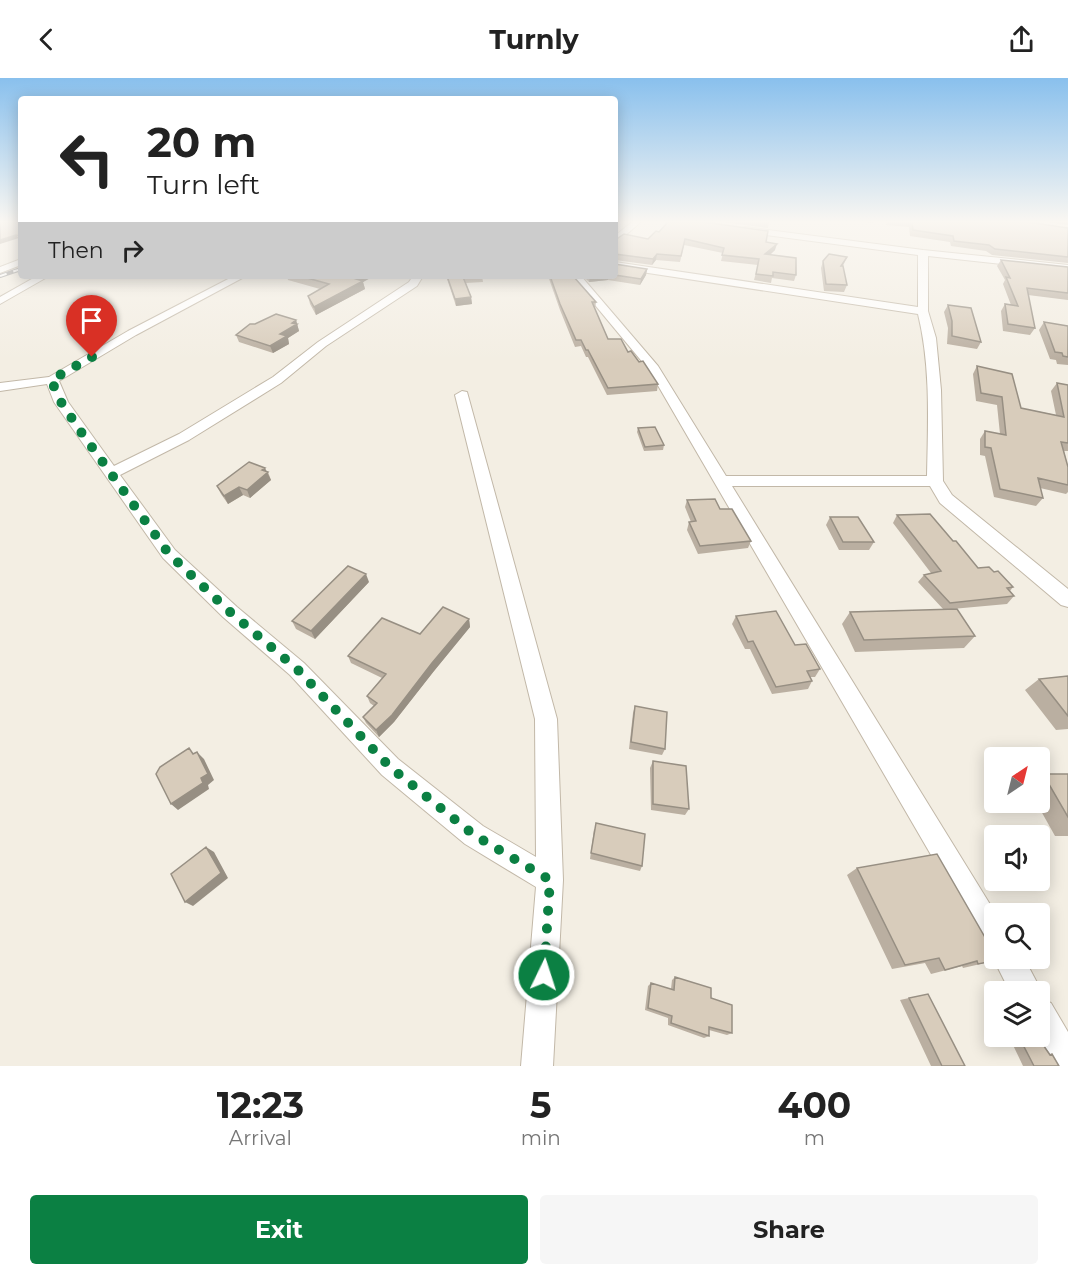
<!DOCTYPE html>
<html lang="en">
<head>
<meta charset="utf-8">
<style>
  :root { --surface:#fff; --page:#f6f6f6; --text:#222; --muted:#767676; --accent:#0b8043 }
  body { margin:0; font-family:Montserrat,sans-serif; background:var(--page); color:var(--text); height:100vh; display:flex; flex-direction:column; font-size:22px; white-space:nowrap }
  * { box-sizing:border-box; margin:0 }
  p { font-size:20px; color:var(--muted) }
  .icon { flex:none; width:33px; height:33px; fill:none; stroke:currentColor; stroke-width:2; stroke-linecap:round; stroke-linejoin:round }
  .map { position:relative; height:988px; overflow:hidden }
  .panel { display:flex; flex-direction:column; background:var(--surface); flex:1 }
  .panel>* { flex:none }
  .top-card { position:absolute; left:18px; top:18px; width:600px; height:183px; border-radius:6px; box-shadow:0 3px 15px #0003; background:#fff; color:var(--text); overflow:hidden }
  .needle { width:39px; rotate:35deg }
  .fabs { position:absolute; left:984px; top:669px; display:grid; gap:12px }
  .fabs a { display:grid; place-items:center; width:66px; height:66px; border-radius:6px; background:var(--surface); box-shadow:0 3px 15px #0003; font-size:30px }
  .pin { position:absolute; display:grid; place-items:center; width:51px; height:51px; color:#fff; margin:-62px -26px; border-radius:50% 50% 50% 0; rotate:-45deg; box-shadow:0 0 6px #0007 }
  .pin .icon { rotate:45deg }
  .me { position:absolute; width:66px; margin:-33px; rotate:4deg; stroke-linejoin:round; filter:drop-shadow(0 0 4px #0008) }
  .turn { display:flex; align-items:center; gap:21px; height:126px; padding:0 30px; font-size:27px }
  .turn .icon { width:78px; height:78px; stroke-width:2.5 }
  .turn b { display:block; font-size:42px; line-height:51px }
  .then { display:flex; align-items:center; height:57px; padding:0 30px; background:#0003; gap:12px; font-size:22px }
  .eta { display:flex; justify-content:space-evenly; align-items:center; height:102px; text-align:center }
  .eta b { font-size:36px; font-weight:700; line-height:42px }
  .cta { display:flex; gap:12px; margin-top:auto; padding:12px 30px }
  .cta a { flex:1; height:69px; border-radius:6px; background:var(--accent); color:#fff; font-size:24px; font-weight:700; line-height:69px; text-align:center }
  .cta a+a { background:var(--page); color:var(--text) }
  header { display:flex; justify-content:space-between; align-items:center; height:78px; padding:0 30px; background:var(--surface); font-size:27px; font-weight:700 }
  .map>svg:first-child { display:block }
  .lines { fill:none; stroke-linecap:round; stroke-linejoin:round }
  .street-casing { stroke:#c2b8a8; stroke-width:2 }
  .street { fill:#fff; fill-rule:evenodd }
  .rail-casing { stroke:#949494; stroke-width:4 }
  .rail { stroke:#fff; stroke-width:2; stroke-dasharray:7; stroke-linecap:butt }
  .wall { fill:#baafa1 }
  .shaded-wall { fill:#978f83 }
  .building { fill:#d8ccbb; stroke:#978f83; stroke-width:1.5 }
  .route { stroke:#0b8043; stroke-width:10; stroke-dasharray:0 18 }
</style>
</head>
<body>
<header><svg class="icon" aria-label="back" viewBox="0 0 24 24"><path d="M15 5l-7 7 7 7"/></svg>Turnly<svg class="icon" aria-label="share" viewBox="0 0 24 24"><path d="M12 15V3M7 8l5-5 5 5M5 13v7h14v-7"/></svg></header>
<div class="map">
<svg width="1068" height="988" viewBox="0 0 1068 988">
  <rect width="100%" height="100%" fill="#f3eee3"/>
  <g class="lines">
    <g class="street-casing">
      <path id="street" d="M633 143H642L615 166V158Z
        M745 149 923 172 1068 187V193L928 178V233L936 260 941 312 943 403 952 417 1068 511V529L1061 527 940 425 930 408H732L996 836 994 872 984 868 649 292 571 198H581L658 288 726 398H927C928 344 931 289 918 236L615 190V184L918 229V177L742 154V150Z
        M21 181V187L0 195V189Z
        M37 198H49L0 226V219Z
        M234 198H246L136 257 59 303 68 324 114 388 179 356 273 299 318 264 409 204 413 198H423L417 208 326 268 281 305 189 362 120 397 175 472 237 529 304 585 398 681 483 748 536 779 535 641 455 317 462 313 467 314 557 641 563 802 553 988H521L536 809 465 766 382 697 290 597 223 539 163 480 54 324 47 306 0 313V305L49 299 128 253Z
        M994 876V880H1024L1042 914 1040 920V914H1010L993 880Z
        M1040 921 1051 925 1068 954V988H1053L1036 958H1040Z"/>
    </g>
    <use href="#street" class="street"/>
    <g class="rail-casing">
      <path id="rail" d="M0 198 21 191"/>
    </g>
    <use href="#rail" class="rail"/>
  </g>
  <path class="wall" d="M715 143H769L768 150Z
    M855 143H873L872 145Z
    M887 143H1021L1068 150V185L992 177 986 173 951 168 950 164 910 158 909 149 886 147Z
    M1040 143H1068V147Z
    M656 153 766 164 775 172 770 177 796 197 794 203 772 200 771 205 754 202 758 187 721 183 723 175 684 167 680 184 656 182 652 187 615 182V161V162L648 161Z
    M847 179 843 188 847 207 844 214 824 213 821 190 823 183Z
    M1001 182 1068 189V222L1028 217 1035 250 1030 257 1003 253 1001 233 1005 226 1011 227 1003 206 1005 202 997 188Z
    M615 184V186L647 191 646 197 640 207 608 202 589 204 583 198H615Z
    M287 198H374L363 204 365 211 316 237 310 226 308 218 320 211 288 202Z
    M446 198H482L483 204 466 205 471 219 472 226 456 228Z
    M548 198H573L596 224 595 231 608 261 628 274 639 284 658 306 657 313 607 317 588 279H586L581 268 575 269 560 232Z
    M948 227 981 264 977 271 947 266 948 250 944 234Z
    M296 242 299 253 288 260 289 266 273 275 239 264 236 257 255 246Z
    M1044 244 1068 248V287L1057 286 1056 282 1050 281 1039 252Z
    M977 288 1021 330 1056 337 1051 313 1057 305 1068 307V373H1064L1068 389V414L1066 416 1040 410 1043 420 1036 428 994 419 985 378 980 377V361L985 353 1000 356 997 327 976 323 973 296Z
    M638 350 664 367 663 372 644 373 637 354Z
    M267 394H268L271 402 250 420 243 417 228 426 221 416 217 408Z
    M687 422 720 431 751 463 748 470 698 476 687 452 689 444H691L685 429Z
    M897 437 953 463 978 490 994 494 1013 509 1010 513 1014 518 1007 526 952 531 975 558 964 570 855 574 842 546 850 534 944 532 918 504 924 497 931 495 893 445Z
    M830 439 874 464 869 472H839L826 447Z
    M369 504 315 561 296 551 292 543Z
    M736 538 795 567 820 591 815 599H810L812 603 808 611 772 616 750 571H745L732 546Z
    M469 541 470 549 434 593 394 644 379 659 366 645 363 639 374 628 370 625 367 618 382 600 351 585 348 578Z
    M1068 598V651L1056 652 1025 612 1039 601Z
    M635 628 665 671 662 677 629 671 633 635Z
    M653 683 689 731 685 737 651 732 650 690Z
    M1043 696H1068V758H1055L1036 724H1040V698Z
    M594 751 642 788 640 793 590 781Z
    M857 790 998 882 963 890 962 888 931 896 925 885 892 891 847 797Z
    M675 899 711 920 732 955 727 957 709 952V958L704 960 668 947V940L645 932 648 908 651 905 671 911 672 902Z
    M909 920 965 988H931L900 922Z
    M994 936V944L990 937Z
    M1004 958H1037L1059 988H1023L1012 965H1008Z"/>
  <path class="shaded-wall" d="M16 157 19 160 0 166V162Z
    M777 166 775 172 764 182 765 176Z
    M657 176 656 182 652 187 653 181Z
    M647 191 646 197 640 207 641 201Z
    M357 198H374L363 204 365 211 316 237 314 229Z
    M590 198H608V202L589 204Z
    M471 219 472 226 456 228 455 221Z
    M296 242 299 253 288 260 289 266 273 275 270 268 280 256Z
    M265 390 271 402 250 420 247 412 262 392Z
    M239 409 243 417 228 426 224 418Z
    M366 496 369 504 315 561 311 553Z
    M469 541 470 549 434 593 394 644 379 659 376 652Z
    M197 674 204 681 214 702 208 707 209 711 178 732 171 726Z
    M206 769 214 774 228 800 193 828 185 824Z"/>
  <path class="building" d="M0 143H21V158L16 157 0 162Z
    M669 143H697L768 153 766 164 777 166 765 176 796 180V197L773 194V198L756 196 759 181 722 177 724 170 685 161 681 178 657 176 653 181 615 176V161V162L624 156 648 161 656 153 659 154Z
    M908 143H1021L1068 150V179L995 171 989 167 954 163 953 158 913 152 912 144Z
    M829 176 847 179 841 188H843L847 207 826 206 823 183Z
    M1001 182 1068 189V215L1027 210 1035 250 1008 246 1005 226 1018 228 1006 199 1010 200Z
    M615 184V186L647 191 641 201 615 197Z
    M300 198H357L353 200 363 203 314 229 308 218 329 206Z
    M447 198H474L463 199 471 219 455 221Z
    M550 198H573L596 224H592L608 261H621L628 274 631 273 639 284 643 283 658 306 608 310 588 272H586L581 262H576L560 226Z
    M948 227 971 230 981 264 952 258V243Z
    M276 236 296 242 292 245 297 246 280 256 287 258 270 268 236 257 250 246H255Z
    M1044 244 1068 248V279L1063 278 1062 275 1055 274Z
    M977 288 1012 296 1021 330 1064 339 1057 305 1068 307V365L1061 364 1068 389V407L1038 400 1043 420 1000 411 991 370 985 369V353L1006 357 1002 319 981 315Z
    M655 349 664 367 645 369 638 350Z
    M249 384 265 390 262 392 268 394 247 412 239 409 224 418 217 408Z
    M715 421 720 431H732L751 463 700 468 689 444 696 443 687 422Z
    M930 436 953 463H956L978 490 989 489 994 494 998 493 1013 509 1007 510 1014 518 950 525 924 497 941 493 897 437Z
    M830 439H858L874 464H843Z
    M348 488 366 496 311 553 292 543Z
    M443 529 469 541 432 585 392 637 376 652 363 639 377 625 367 618 386 596 348 578 382 540 420 556Z
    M957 531 975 558 864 562 850 534Z
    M776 533 795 567 806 566 820 591 807 593 812 603 776 609 753 563 748 564 736 538Z
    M1068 598V638L1039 601Z
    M635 628 667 634 665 671 631 664Z
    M189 670 193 676 197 674 208 696 201 700 203 705 171 726 156 696 160 689Z
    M653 683 686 688 689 731 653 726Z
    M1043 696H1068V739Z
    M596 745 645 756 642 788 591 775Z
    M206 769 221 795 185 824 171 796Z
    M937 776 994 875V880H998V882L978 886 977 883 945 892 939 880 905 887 857 790Z
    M675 899 711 910V920L732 927V955L709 949V958L671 945 672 938 648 930 651 905 674 912Z
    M928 916 965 988H942L909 920Z
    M1015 958H1037L1050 977 1052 976 1059 988H1034L1021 963 1018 964Z"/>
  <linearGradient id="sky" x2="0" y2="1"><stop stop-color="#89c0ed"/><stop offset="0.51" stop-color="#faf7f2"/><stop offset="1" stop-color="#faf7f2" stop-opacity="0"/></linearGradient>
  <rect width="1068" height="282" fill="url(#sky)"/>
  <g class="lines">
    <path class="route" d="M92 279 51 302 61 324 81 354 169 476 230 534 297 591 390 689 474 757 550 802 544 897"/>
  </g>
</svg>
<div class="fabs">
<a><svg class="needle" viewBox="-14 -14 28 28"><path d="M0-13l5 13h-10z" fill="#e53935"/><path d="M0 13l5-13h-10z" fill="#767676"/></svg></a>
<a><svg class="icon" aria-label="sound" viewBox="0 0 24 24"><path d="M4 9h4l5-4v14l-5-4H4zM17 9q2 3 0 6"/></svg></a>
<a><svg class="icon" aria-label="search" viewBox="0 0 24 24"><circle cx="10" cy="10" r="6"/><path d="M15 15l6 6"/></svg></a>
<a><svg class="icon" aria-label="layers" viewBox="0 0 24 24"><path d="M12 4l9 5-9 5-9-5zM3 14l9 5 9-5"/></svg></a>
</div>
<div class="pin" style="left:92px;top:279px;background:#d93025"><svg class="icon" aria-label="arrive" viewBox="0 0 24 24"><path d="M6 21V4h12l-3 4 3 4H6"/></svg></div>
<svg class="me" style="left:544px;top:897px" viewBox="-20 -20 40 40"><circle r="17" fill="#0b8043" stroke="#fff" stroke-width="3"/><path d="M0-11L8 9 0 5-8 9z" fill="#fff"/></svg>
<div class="top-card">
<div class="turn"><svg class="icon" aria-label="left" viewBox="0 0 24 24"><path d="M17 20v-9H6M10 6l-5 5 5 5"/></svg><div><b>20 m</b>Turn left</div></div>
<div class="then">Then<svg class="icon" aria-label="right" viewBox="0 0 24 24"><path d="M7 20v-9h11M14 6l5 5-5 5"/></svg></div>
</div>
</div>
<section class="panel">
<div class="eta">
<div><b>12:23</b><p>Arrival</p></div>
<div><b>5</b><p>min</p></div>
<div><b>400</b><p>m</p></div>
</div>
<div class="cta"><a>Exit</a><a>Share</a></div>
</section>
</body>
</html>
